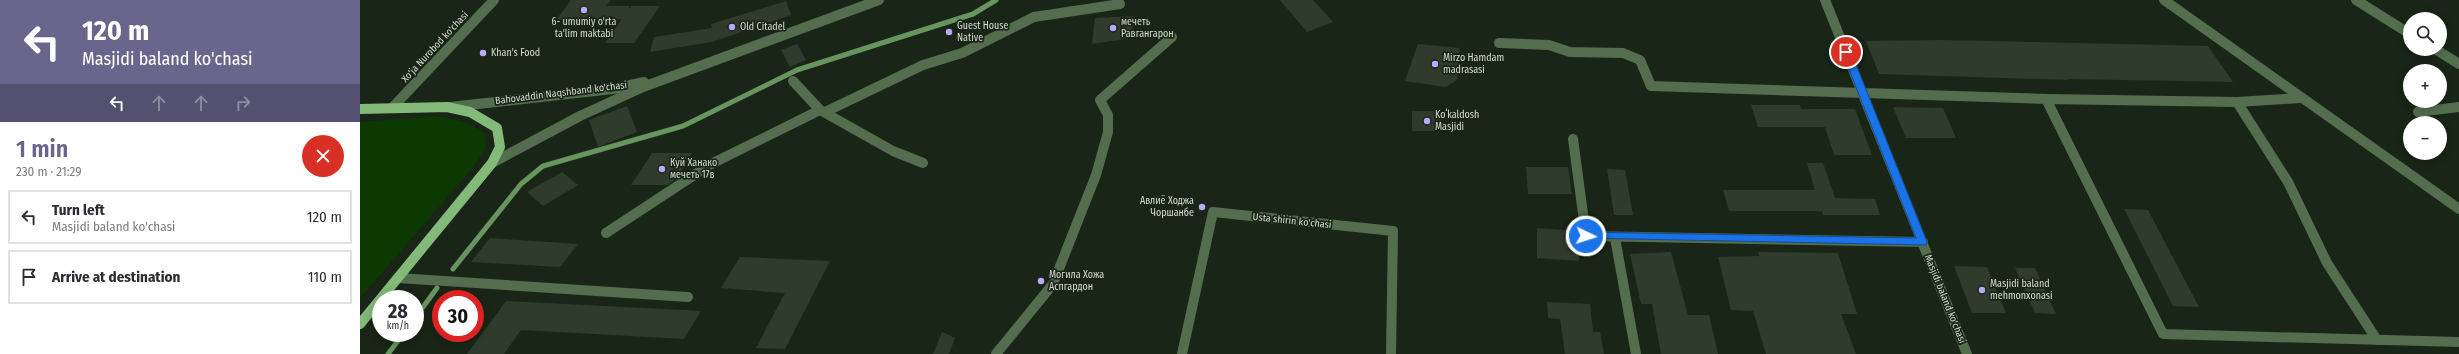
<!DOCTYPE html>
<html lang="en">
<head>
<meta charset="utf-8">
<style>
  :root { --surface:#fff; --page:#f2f2f3; --text:#2b2b33; --muted:#7c7c81; --line:#e1e1e2; --accent:#6a658c }
  body { margin:0; font-family:"Fira Sans Condensed",sans-serif; background:var(--page); color:var(--text); height:100vh; display:flex; flex-direction:column; font-size:15px; white-space:nowrap }
  * { box-sizing:border-box; margin:0 }
  p { font-size:13px; color:var(--muted) }
  .icon { flex:none; width:22px; height:22px; fill:none; stroke:currentColor; stroke-width:2; stroke-linecap:round; stroke-linejoin:round }
  .map { position:relative; flex:1; overflow:hidden }
  .panel { display:flex; flex-direction:column; background:var(--surface); width:360px }
  .panel>* { flex:none }
  .guide { background:#6a658c; color:#fff; overflow:hidden }
  .fabs { position:absolute; left:2043px; top:12px; display:grid; gap:8px }
  .fabs a { display:grid; place-items:center; width:44px; height:44px; border-radius:50%; background:var(--surface); box-shadow:0 2px 10px #0003; font-size:20px }
  .speed { position:absolute; left:12px; top:290px; display:flex; gap:8px; font-size:20px; font-weight:700; text-align:center }
  .speed>* { display:grid; place-content:center; width:52px; height:52px; border-radius:50%; background:var(--surface); box-shadow:0 2px 10px #0003; line-height:1 }
  .speed small { font-size:10px; font-weight:400 }
  .speed .limit { border:6px solid #d22; background:#fff; color:#111 }
  .pin { position:absolute; display:grid; place-items:center; width:34px; height:34px; color:#fff; margin:-17px; border:2px solid #fff; border-radius:50%; box-shadow:0 1px 4px #0007 }
  .me { position:absolute; width:44px; margin:-22px; rotate:94deg; stroke-linejoin:round; filter:drop-shadow(0 0 3px #0008) }
  .turn { display:flex; align-items:center; gap:14px; height:84px; padding:0 16px; font-size:18px }
  .turn .icon { width:52px; height:52px; stroke-width:2.5 }
  .turn b { display:block; font-size:28px; line-height:34px }
  .lanes { display:flex; align-items:center; height:38px; padding:0 16px; background:#0003; justify-content:center; gap:20px; direction:ltr }
  .lanes .off { opacity:.35 }
  .round { display:grid; place-items:center; flex:none; width:42px; height:42px; border-radius:21px; background:var(--page) }
  .head { display:flex; align-items:center; justify-content:space-between; height:68px; padding:0 16px }
  h1 { font-size:24px; font-weight:600; line-height:30px; color:var(--accent) }
  ul { padding:0; list-style:none }
  li { display:flex; align-items:center; gap:12px; height:54px; margin:0 8px 6px; padding:0 8px; border:2px solid var(--line); border-radius:0px }
  li div { flex:1 }
  li b { display:block; font-size:15px }
  li em { font-style:normal }
  main { display:flex; flex:1; min-height:0 }
  .map>svg:first-child { display:block }
  .green { fill:#0c3902 }
  .lines { fill:none; stroke-linecap:round; stroke-linejoin:round }
  .stream { stroke:#68955f; stroke-width:5 }
  .building { fill:#2f3c2c }
  .minor { stroke:#536d4e; stroke-width:10 }
  .major { stroke:#83b979; stroke-width:10 }
  .route { fill:#1a73e8; stroke:#114b97 }
  .poi-dot { fill:#b7abf8; stroke:#192516; stroke-width:1.5 }
  .labels { text-anchor:middle; dominant-baseline:central; stroke-width:3.5; stroke-linejoin:round; paint-order:stroke }
  .poi-label { font-size:10px; fill:#d5ddd3; stroke:#192516; text-anchor:start }
  .street-label { font-size:10px; fill:#d5ddd3; stroke:#192516 }
</style>
</head>
<body>
<main>
<section class="panel">
<div class="guide">
<div class="turn"><svg class="icon" aria-label="left" viewBox="0 0 24 24"><path d="M17 20v-9H6M10 6l-5 5 5 5"/></svg><div><b>120 m</b>Masjidi baland ko'chasi</div></div>
<div class="lanes"><svg class="icon" aria-label="left" viewBox="0 0 24 24"><path d="M17 20v-9H6M10 6l-5 5 5 5"/></svg><svg class="icon off" aria-label="ahead" viewBox="0 0 24 24"><path d="M12 20V5M6 11l6-6 6 6"/></svg><svg class="icon off" aria-label="ahead" viewBox="0 0 24 24"><path d="M12 20V5M6 11l6-6 6 6"/></svg><svg class="icon off" aria-label="right" viewBox="0 0 24 24"><path d="M7 20v-9h11M14 6l5 5-5 5"/></svg></div>
</div>
<div class="head"><div><h1>1 min</h1><p>230 m · 21:29</p></div><a class="round" style="background:#d93025;color:#fff"><svg class="icon" aria-label="close" viewBox="0 0 24 24"><path d="M6 6l12 12M18 6L6 18"/></svg></a></div>
<ul>
<li><svg class="icon" aria-label="left" viewBox="0 0 24 24"><path d="M17 20v-9H6M10 6l-5 5 5 5"/></svg><div><b>Turn left</b><p>Masjidi baland ko'chasi</p></div><em>120 m</em></li>
<li><svg class="icon" aria-label="arrive" viewBox="0 0 24 24"><path d="M6 21V4h12l-3 4 3 4H6"/></svg><div><b>Arrive at destination</b></div><em>110 m</em></li>
</ul>
</section>
<div class="map">
<svg width="2099" height="354" viewBox="0 0 2099 354">
  <rect width="100%" height="100%" fill="#192516"/>
  <path class="green" d="M74 116C93 119 110 121 125 134V149L110 171 0 298V122Z"/>
  <g class="lines">
    <path class="stream" d="M93 269 161 184 183 166 323 126 437 70 613 14 636 0
      M55 318 77 288
      M28 354 44 333"/>
  </g>
  <path class="building" d="M211 0H251L246 6H269V9L271 6H300L274 43H245L262 19 196 20Z
    M920 0H953L973 22 947 32Z
    M426 1 431 15 352 42 290 52 294 37 352 28 351 24Z
    M774 16 771 38 732 44 735 18Z
    M1582 40 1848 46 1873 82 1708 79 1709 80 1519 74 1506 41Z
    M437 44 446 60 430 67 421 50Z
    M1058 44 1100 48 1097 80 1086 87 1045 81Z
    M1391 105H1440L1441 109H1495L1512 155H1474L1465 127H1398Z
    M267 106 277 132 238 147 229 120Z
    M1533 107 1583 108 1596 138H1546Z
    M1052 111H1081L1082 131H1052Z
    M292 153H332L316 179 307 185H271Z
    M1447 163H1463L1475 198 1515 199 1520 215H1463L1462 211H1369L1363 190H1455Z
    M1166 167H1208L1212 194H1168Z
    M1247 169 1265 170 1273 215H1254Z
    M202 172 218 185 183 206 167 192Z
    M1764 209 1788 210 1839 307 1813 306Z
    M1177 228 1219 231V261L1177 258Z
    M130 238 218 244 200 267 111 262Z
    M1311 252 1328 315H1349L1358 354H1301L1292 304H1281L1270 254Z
    M1398 252 1478 253 1497 314H1481L1496 354H1406L1393 311 1371 310 1358 257 1399 256Z
    M380 257 470 261 425 349 396 348 425 293 361 288Z
    M1594 266 1627 267 1646 313H1612Z
    M1655 268H1675L1696 314 1675 313Z
    M146 301 341 311 324 339 161 330 144 354H107Z
    M1187 302 1230 304 1233 332H1240L1244 354H1205L1200 319 1188 318Z
    M582 332 595 338 589 354H573Z"/>
  <g class="lines">
    <path class="minor" d="M1465 0 1607 354
      M1804 0 2099 209
      M1996 0 2050 34
      M1139 43 1189 45 1210 52 1263 53 1280 60 1291 86 1686 99 1877 102 1940 98
      M2075 49 2099 64
      M433 81 460 110 533 151 563 163
      M1686 99 1803 334 2099 342
      M1877 102 1928 182 1967 263 2017 340
      M90 107 253 89 284 82
      M32 108 134 0
      M465 112 563 65 602 53 674 17 760 4
      M2058 112 2099 107
      M1213 139 1226 236 1563 242
      M132 163 220 116 283 87 519 0
      M246 233 351 164 460 110
      M1255 238 1276 354
      M38 278 328 297
      M636 354 693 284 736 175 748 132V115L740 100 812 37
      M822 354 853 212 1033 231 1031 354"/>
    <path class="major" d="M0 109 87 107 110 112 137 128 140 147 132 163 0 324"/>
  </g>
  <path class="route" d="M1484 50 1491 52 1567 242 1566 245 1223 238V233L1226 232 1556 238 1482 52Z"/>
  <g class="poi-dot">
    <circle cx="224" cy="10" r="4"/>
    <circle cx="372" cy="27" r="4"/>
    <circle cx="753" cy="28" r="4"/>
    <circle cx="589" cy="32" r="4"/>
    <circle cx="123" cy="53" r="4"/>
    <circle cx="1075" cy="64" r="4"/>
    <circle cx="1067" cy="121" r="4"/>
    <circle cx="302" cy="169" r="4"/>
    <circle cx="842" cy="207" r="4"/>
    <circle cx="681" cy="281" r="4"/>
    <circle cx="1622" cy="290" r="4"/>
  </g>
  <g class="labels">
    <g class="poi-label">
      <text x="224" y="22" text-anchor="middle">6- umumiy o'rta<tspan x="224" dy="12">ta'lim maktabi</tspan></text>
      <text x="761" y="22">мечеть<tspan x="761" dy="12">Равгангарон</tspan></text>
      <text x="597" y="26">Guest House<tspan x="597" dy="12">Native</tspan></text>
      <text x="380" y="27">Old Citadel</text>
      <text x="131" y="53">Khan's Food</text>
      <text x="1083" y="58">Mirzo Hamdam<tspan x="1083" dy="12">madrasasi</tspan></text>
      <text x="1075" y="115">Koʻkaldosh<tspan x="1075" dy="12">Masjidi</tspan></text>
      <text x="310" y="163">Куй Ханако<tspan x="310" dy="12">мечеть 17в</tspan></text>
      <text x="834" y="201" text-anchor="end">Авлиё Ходжа<tspan x="834" dy="12">Чоршанбе</tspan></text>
      <text x="689" y="275">Могила Хожа<tspan x="689" dy="12">Аспгардон</tspan></text>
      <text x="1630" y="284">Masjidi baland<tspan x="1630" dy="12">mehmonxonasi</tspan></text>
    </g>
    <g class="street-label">
      <text transform="translate(75 47) rotate(-47)">Xo'ja Nurobod ko'chasi</text>
      <text transform="translate(201 93) rotate(-7)">Bahovaddin Naqshband ko'chasi</text>
      <text transform="translate(932 221) rotate(6)">Usta shirin ko'chasi</text>
      <text transform="translate(1585 299) rotate(68)">Masjidi baland ko'chasi</text>
    </g>
  </g>
</svg>
<div class="fabs">
<a><svg class="icon" aria-label="search" viewBox="0 0 24 24"><circle cx="10" cy="10" r="6"/><path d="M15 15l6 6"/></svg></a>
<a>+</a>
<a>−</a>
</div>
<div class="speed"><div>28<small>km/h</small></div><div class="limit">30</div></div>
<div class="pin" style="left:1486px;top:52px;background:#d93025"><svg class="icon" aria-label="arrive" viewBox="0 0 24 24"><path d="M6 21V4h12l-3 4 3 4H6"/></svg></div>
<svg class="me" style="left:1226px;top:236px" viewBox="-20 -20 40 40"><circle r="17" fill="#1a73e8" stroke="#fff" stroke-width="3"/><path d="M0-11L8 9 0 5-8 9z" fill="#fff"/></svg>
</div>
</main>
</body>
</html>
